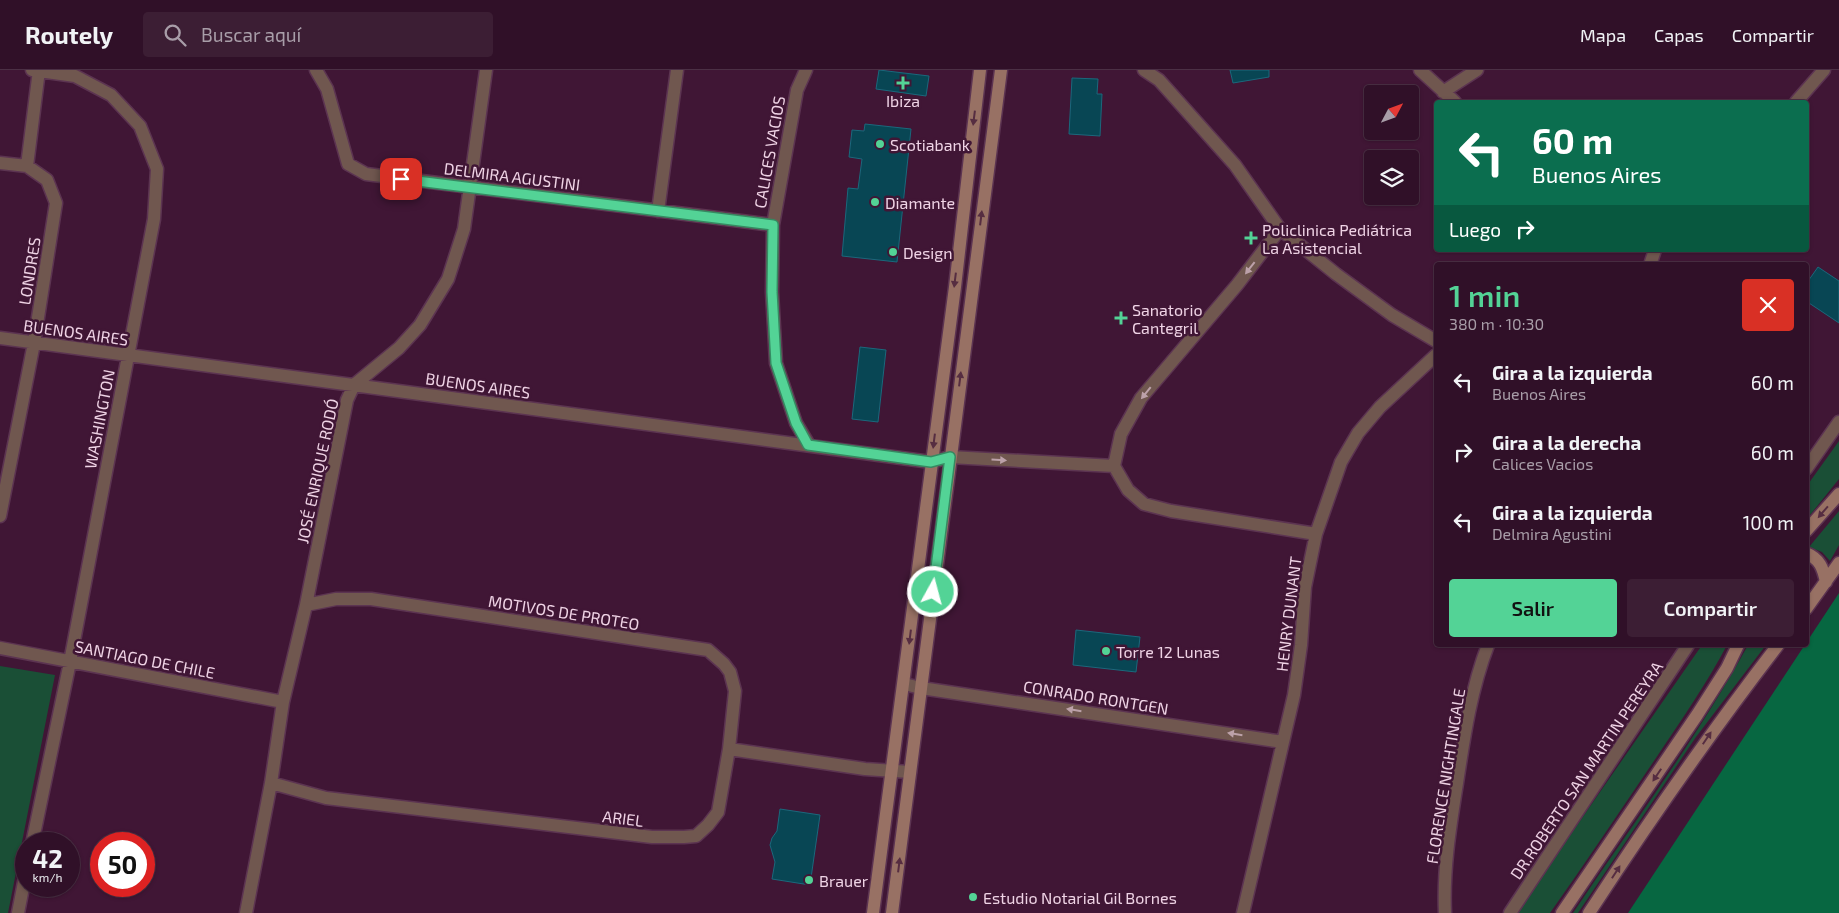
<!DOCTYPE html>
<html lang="es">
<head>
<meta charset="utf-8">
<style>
  :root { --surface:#301028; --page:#3c1e34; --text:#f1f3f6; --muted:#a89da8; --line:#4b3045; --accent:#53d396 }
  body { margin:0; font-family:"Exo 2",sans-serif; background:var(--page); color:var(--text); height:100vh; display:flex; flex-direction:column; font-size:19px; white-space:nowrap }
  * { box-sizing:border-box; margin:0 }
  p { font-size:16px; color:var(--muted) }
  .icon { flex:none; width:28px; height:28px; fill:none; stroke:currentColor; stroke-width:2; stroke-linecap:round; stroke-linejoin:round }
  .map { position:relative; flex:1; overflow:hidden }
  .sheet { position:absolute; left:1434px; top:192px; width:375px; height:385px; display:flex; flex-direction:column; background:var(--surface); border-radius:5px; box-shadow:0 1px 4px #0004,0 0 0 1px var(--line) }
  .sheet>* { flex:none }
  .top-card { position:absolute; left:1434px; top:30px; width:375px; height:152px; border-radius:5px; box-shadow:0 1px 4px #0004,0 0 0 1px var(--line); background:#0b6e4f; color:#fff; overflow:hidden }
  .needle { width:32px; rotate:49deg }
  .buttons { position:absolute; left:1364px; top:15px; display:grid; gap:10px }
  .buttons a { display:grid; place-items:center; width:55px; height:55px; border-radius:5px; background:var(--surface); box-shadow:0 1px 4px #0004,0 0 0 1px var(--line); font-size:25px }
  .speed { position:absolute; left:15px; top:762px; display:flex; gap:10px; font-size:25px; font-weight:700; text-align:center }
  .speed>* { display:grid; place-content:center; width:65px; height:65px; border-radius:50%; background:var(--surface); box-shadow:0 1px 4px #0004,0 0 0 1px var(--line); line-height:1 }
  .speed small { font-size:12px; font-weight:400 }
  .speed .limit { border:8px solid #d22; background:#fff; color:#111 }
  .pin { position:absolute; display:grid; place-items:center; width:42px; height:42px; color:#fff; margin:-21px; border-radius:10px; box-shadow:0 2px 8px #0006 }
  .me { position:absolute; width:55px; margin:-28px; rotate:7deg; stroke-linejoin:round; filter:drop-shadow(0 0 4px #0008) }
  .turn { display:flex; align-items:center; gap:18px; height:105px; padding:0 15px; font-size:22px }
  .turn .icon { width:65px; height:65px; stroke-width:2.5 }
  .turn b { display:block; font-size:35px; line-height:42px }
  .then { display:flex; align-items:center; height:48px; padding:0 15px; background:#0003; gap:10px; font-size:19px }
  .round { display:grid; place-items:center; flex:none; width:52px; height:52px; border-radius:5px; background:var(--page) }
  .overview { display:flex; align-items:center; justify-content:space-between; height:85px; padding:0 15px }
  h1 { font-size:30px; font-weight:600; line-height:38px; color:var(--accent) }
  .action { display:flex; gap:10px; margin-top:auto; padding:10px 15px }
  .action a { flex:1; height:58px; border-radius:5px; background:var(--accent); color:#111; font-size:20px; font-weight:600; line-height:58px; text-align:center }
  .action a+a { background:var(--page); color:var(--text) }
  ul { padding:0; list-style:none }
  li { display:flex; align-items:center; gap:15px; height:70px; padding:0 15px }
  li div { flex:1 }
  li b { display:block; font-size:19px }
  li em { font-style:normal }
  header { display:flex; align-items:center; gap:30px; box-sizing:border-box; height:70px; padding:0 25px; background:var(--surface); border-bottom:1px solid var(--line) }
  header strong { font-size:24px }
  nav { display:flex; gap:28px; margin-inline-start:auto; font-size:18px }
  .search { width:350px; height:45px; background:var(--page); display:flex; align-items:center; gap:12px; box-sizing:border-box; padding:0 18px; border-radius:5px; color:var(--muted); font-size:19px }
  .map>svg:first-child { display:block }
  .green { fill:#1a4f36 }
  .forest { fill:#076741 }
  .building { fill:#084654; stroke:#1b687c }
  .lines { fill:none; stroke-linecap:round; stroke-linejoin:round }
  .minor-casing { stroke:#5c3451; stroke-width:15 }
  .secondary-casing { stroke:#5c3451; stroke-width:15 }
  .minor { stroke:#70574f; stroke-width:12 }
  .secondary { stroke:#987164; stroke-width:12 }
  .oneway { fill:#562d41 }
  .oneway2 { fill:#bca1a9 }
  .route-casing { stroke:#368962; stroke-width:12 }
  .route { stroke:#53d396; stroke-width:9 }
  .poi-dot { fill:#53d396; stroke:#401635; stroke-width:2 }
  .labels { text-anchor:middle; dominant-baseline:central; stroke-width:5; stroke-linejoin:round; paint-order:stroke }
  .poi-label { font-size:16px; fill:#efd3e5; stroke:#401635; text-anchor:start }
  .street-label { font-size:16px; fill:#efd3e5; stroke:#401635 }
</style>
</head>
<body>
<header>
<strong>Routely</strong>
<div class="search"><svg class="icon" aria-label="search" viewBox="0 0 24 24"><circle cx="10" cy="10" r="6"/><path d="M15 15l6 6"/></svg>Buscar aquí</div>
<nav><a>Mapa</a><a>Capas</a><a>Compartir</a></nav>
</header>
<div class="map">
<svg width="1839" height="843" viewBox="0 0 1839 843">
  <rect width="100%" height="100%" fill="#401635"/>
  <path class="green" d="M1839 371V409L1806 450V417Z
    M1839 441V475L1830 491 1822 482 1809 477Z
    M1702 575H1727C1707 613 1682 649 1658 685 1622 738 1587 791 1550 843H1516Z
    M1748 575H1766L1696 667 1578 843H1573C1632 755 1697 668 1748 575Z
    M0 596 55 605 8 843H0Z"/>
  <path class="forest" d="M1839 523V843H1628Z"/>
  <path class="building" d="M879 0 929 6 926 26 876 19Z
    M1230 0H1269V7L1233 13Z
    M1072 8 1098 9 1097 24H1102L1100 66 1069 64Z
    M865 54 911 59 897 192 842 186 848 118 858 119 862 89 849 87 852 60 864 61Z
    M1818 197 1839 211V253L1806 231V214Z
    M860 277 886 280 878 352 852 349Z
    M1076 560 1140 567 1136 602 1073 595Z
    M780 739 820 745 810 815 772 809 775 792 770 775 772 768 777 761Z"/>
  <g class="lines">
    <g class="minor-casing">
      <path id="minor" d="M32 0 75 6 111 25 140 56 157 99 154 149 70 592 32 774
        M316 0 327 19 348 94 366 104 773 155
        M806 0 797 20 773 155 772 222 776 293 796 353 809 375
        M1144 0 1159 10 1235 95 1280 159 1336 204 1392 245 1436 271
        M1420 0 1455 32
        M1443 22 1477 0
        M1796 32 1824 0
        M0 93 27 96
        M658 141 677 0
        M1650 195 1655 180
        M0 268 931 392 950 387 1114 396
        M1114 396 1121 364 1141 328 1237 215 1280 159
        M1114 396 1128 420 1144 434 1171 441 1316 464
        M1806 399 1839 352
        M0 446 34 273 56 133 47 110 27 96 39 0
        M0 578 283 632
        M904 614 921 618 1283 672
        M729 679 865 699 910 702
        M271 713 326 728 652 767H684L696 766 708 755 718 742 729 679 735 621 730 602 724 594 708 580 371 529H336L306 535
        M18 843 26 802
        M246 843 271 713 283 632 306 535 347 330 354 315 399 278 420 255 448 209 464 159 486 0
        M1243 843 1294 625 1301 575 1305 517 1316 464 1341 392 1358 363 1380 337 1436 285
        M1445 843C1443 799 1450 757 1457 713 1464 667 1471 619 1488 575
        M1510 843 1688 575"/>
    </g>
    <g class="secondary-casing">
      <path id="secondary" d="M1806 461 1839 424
        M1806 483C1820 489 1823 498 1826 512
        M1806 539 1839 493
        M873 843 955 217 980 0
        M892 843 1001 0
        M1562 843 1697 645 1727 598 1738 575
        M1589 843C1649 751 1711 662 1778 575"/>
    </g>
    <use href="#minor" class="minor"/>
    <use href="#secondary" class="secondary"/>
  </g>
  <defs><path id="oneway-solid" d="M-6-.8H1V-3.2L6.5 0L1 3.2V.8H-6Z" transform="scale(1.25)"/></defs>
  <g class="oneway">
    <use href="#oneway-solid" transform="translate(974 48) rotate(97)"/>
    <use href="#oneway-solid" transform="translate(981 148) rotate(-83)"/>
    <use href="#oneway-solid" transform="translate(955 210) rotate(97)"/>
    <use href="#oneway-solid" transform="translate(960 309) rotate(-83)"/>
    <use href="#oneway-solid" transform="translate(934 371) rotate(97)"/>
    <use href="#oneway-solid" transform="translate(1823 442) rotate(131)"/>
    <use href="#oneway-solid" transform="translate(910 567) rotate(97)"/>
    <use href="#oneway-solid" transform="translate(1707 668) rotate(-56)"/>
    <use href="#oneway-solid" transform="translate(1657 705) rotate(124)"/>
    <use href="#oneway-solid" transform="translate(899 795) rotate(-83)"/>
    <use href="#oneway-solid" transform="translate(1616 802) rotate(-57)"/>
  </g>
  <g class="oneway2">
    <use href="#oneway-solid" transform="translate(1250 198) rotate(128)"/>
    <use href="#oneway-solid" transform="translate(1146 323) rotate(129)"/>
    <use href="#oneway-solid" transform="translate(999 390) rotate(3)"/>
    <use href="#oneway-solid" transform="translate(1074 640) rotate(-171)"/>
    <use href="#oneway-solid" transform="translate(1235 664) rotate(-171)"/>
  </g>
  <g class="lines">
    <g class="route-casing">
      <path id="route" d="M401 109 773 155 772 222 776 293 796 353 808 375 931 392 950 387 933 522"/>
    </g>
    <use href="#route" class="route"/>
  </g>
  <g class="poi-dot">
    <path d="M900.5 5.5h5v5h5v5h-5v5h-5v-5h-5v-5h5z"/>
    <circle cx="880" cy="74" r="5"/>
    <circle cx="875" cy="132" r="5"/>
    <path d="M1248.5 160.5h5v5h5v5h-5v5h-5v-5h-5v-5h5z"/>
    <circle cx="893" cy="182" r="5"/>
    <path d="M1118.5 240.5h5v5h5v5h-5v5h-5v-5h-5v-5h5z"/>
    <circle cx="1106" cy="581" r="5"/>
    <circle cx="809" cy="810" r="5"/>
    <circle cx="973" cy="827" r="5"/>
  </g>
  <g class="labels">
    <g class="poi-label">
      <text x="903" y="30" text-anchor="middle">Ibiza</text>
      <text x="890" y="74">Scotiabank</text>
      <text x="885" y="132">Diamante</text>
      <text x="1262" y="159">Policlinica Pediátrica<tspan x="1262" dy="18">La Asistencial</tspan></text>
      <text x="903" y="182">Design</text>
      <text x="1132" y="239">Sanatorio<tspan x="1132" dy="18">Cantegril</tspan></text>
      <text x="1116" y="581">Torre 12 Lunas</text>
      <text x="819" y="810">Brauer</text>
      <text x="983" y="827">Estudio Notarial Gil Bornes</text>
    </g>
    <g class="street-label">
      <text transform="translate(769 82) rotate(-80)">CALICES VACIOS</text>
      <text transform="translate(512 106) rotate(7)">DELMIRA AGUSTINI</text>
      <text transform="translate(29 201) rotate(-81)">LONDRES</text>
      <text transform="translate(76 262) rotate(8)">BUENOS AIRES</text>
      <text transform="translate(478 315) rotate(8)">BUENOS AIRES</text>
      <text transform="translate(99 349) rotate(-79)">WASHINGTON</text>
      <text transform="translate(317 401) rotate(-78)">JOSÉ ENRIQUE RODÓ</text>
      <text transform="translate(564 542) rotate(9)">MOTIVOS DE PROTEO</text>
      <text transform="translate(1288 544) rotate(-83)">HENRY DUNANT</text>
      <text transform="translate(145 589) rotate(11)">SANTIAGO DE CHILE</text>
      <text transform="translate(1096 627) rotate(9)">CONRADO RONTGEN</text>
      <text transform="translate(1586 700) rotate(-56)">DR.ROBERTO SAN MARTIN PEREYRA</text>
      <text transform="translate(1445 706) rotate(-81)">FLORENCE NIGHTINGALE</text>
      <text transform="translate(623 748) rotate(7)">ARIEL</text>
    </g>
  </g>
</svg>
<div class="buttons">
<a><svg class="needle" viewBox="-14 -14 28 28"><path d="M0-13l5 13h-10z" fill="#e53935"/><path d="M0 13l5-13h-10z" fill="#a89da8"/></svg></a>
<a><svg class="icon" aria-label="layers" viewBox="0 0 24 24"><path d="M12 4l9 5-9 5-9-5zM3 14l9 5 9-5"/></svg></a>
</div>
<div class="speed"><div>42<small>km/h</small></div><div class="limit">50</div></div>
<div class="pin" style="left:401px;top:109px;background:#d93025"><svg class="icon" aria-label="arrive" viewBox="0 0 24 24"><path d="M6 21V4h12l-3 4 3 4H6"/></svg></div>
<svg class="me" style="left:933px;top:522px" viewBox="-20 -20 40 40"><circle r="17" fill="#53d396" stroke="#fff" stroke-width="3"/><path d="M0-11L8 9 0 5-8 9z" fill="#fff"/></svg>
<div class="top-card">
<div class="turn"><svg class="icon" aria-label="left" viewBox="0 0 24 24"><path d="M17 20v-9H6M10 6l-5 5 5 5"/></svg><div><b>60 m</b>Buenos Aires</div></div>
<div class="then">Luego<svg class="icon" aria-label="right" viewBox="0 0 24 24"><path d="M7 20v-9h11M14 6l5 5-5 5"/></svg></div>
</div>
<section class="sheet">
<div class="overview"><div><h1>1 min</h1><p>380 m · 10:30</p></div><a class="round" style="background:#d93025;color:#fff"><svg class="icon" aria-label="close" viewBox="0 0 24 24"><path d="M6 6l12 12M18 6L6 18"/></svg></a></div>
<ul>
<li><svg class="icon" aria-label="left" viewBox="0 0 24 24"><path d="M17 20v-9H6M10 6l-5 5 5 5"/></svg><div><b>Gira a la izquierda</b><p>Buenos Aires</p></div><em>60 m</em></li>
<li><svg class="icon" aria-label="right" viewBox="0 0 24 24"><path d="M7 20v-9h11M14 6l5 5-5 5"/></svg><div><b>Gira a la derecha</b><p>Calices Vacios</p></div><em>60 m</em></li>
<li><svg class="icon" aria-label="left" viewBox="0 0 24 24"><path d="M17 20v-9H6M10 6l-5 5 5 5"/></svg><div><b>Gira a la izquierda</b><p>Delmira Agustini</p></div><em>100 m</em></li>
</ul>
<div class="action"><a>Salir</a><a>Compartir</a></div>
</section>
</div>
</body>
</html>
